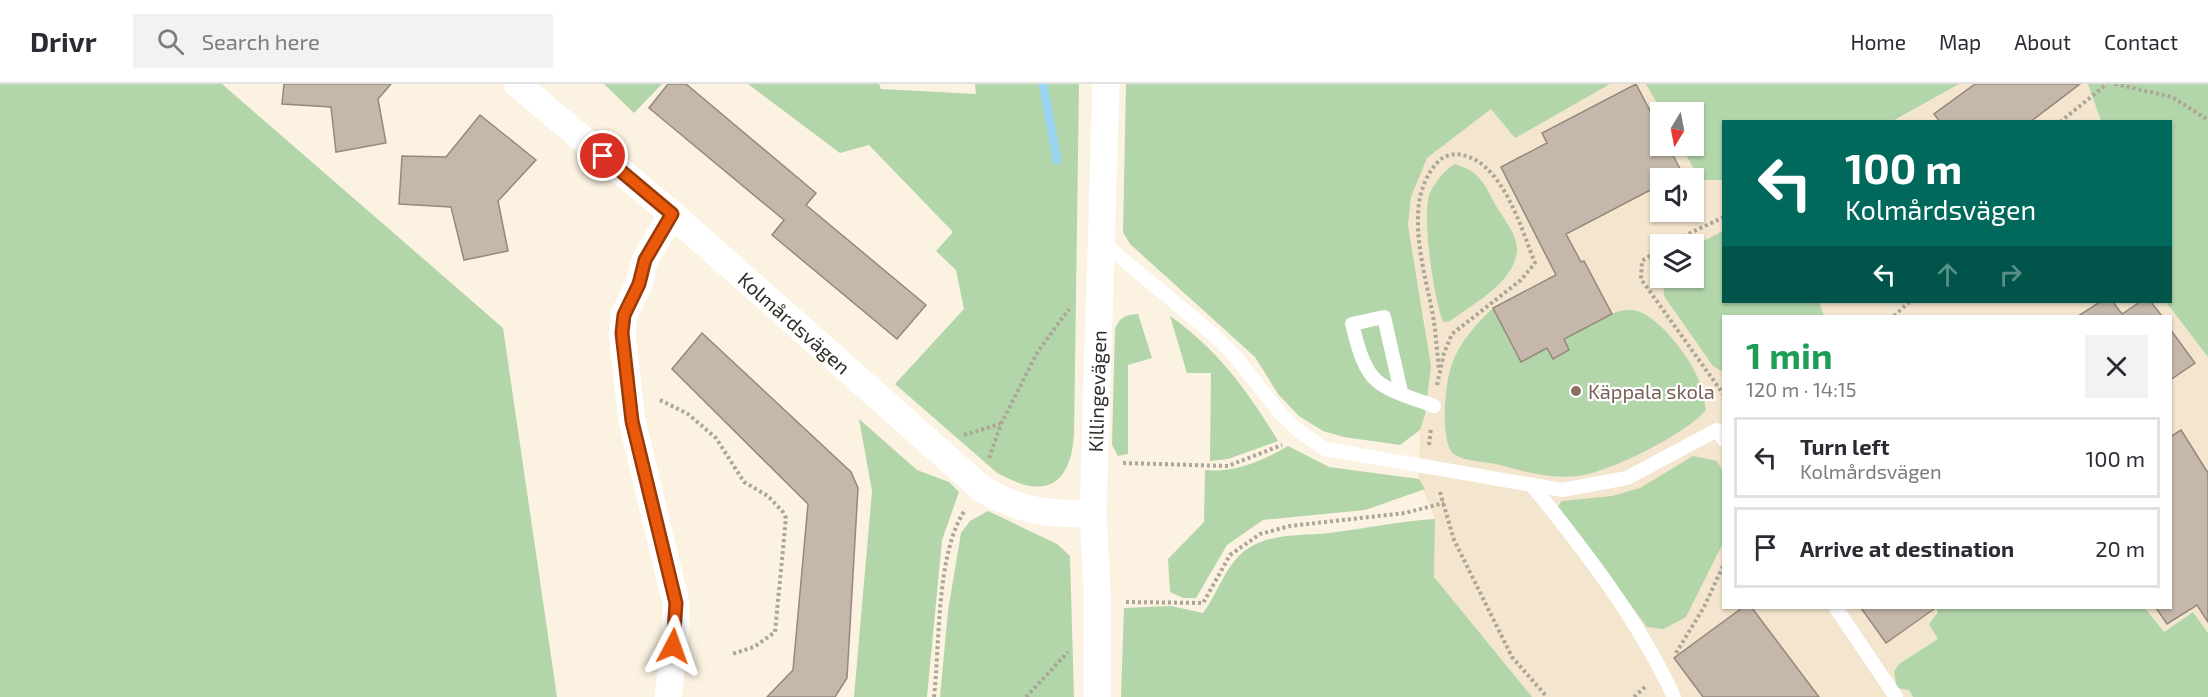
<!DOCTYPE html>
<html lang="en">
<head>
<meta charset="utf-8">
<style>
  :root { --surface:#fff; --page:#f2f2f3; --text:#2b2b33; --muted:#7c7c81; --line:#e1e1e2 }
  body { margin:0; font-family:"Exo 2",sans-serif; background:var(--page); color:var(--text); height:100vh; display:flex; flex-direction:column; font-size:22px; white-space:nowrap }
  * { box-sizing:border-box; margin:0 }
  p { font-size:20px; color:var(--muted) }
  .icon { flex:none; width:33px; height:33px; fill:none; stroke:currentColor; stroke-width:2; stroke-linecap:round; stroke-linejoin:round }
  .map { position:relative; flex:1; overflow:hidden }
  .side { position:absolute; left:1722px; top:231px; width:450px; height:294px; display:flex; flex-direction:column; background:var(--surface); border-radius:0px; box-shadow:0 2px 4px #0004 }
  .side>* { flex:none }
  .top-card { position:absolute; left:1722px; top:36px; width:450px; height:183px; border-radius:0px; box-shadow:0 2px 4px #0004; background:#00695c; color:#fff; overflow:hidden }
  .needle { width:39px; rotate:190deg }
  .fabs { position:absolute; left:1650px; top:18px; display:grid; gap:12px }
  .fabs a { display:grid; place-items:center; width:54px; height:54px; border-radius:0px; background:var(--surface); box-shadow:0 2px 4px #0004; font-size:30px }
  .pin { position:absolute; display:grid; place-items:center; width:51px; height:51px; color:#fff; margin:-26px; border:3px solid #fff; border-radius:50%; box-shadow:0 2px 6px #0007 }
  .me { position:absolute; width:66px; margin:-33px; rotate:4deg; stroke-linejoin:round; filter:drop-shadow(0 0 4px #0008) }
  .turn { display:flex; align-items:center; gap:21px; height:126px; padding:0 24px; font-size:27px }
  .turn .icon { width:78px; height:78px; stroke-width:2.5 }
  .turn b { display:block; font-size:42px; line-height:51px }
  .lanes { display:flex; align-items:center; height:57px; padding:0 24px; background:#0003; justify-content:center; gap:30px; direction:ltr }
  .lanes .off { opacity:.35 }
  .round { display:grid; place-items:center; flex:none; width:63px; height:63px; border-radius:0px; background:var(--page) }
  .overview { display:flex; align-items:center; justify-content:space-between; height:102px; padding:0 24px }
  h1 { font-size:36px; font-weight:700; line-height:45px; color:#1e9e55 }
  ul { padding:0; list-style:none }
  li { display:flex; align-items:center; gap:18px; height:81px; margin:0 12px 9px; padding:0 12px; border:3px solid var(--line); border-radius:0px }
  li div { flex:1 }
  li b { display:block; font-size:22px }
  li em { font-style:normal }
  header { display:flex; align-items:center; gap:36px; box-sizing:border-box; height:84px; padding:0 30px; background:var(--surface); border-bottom:2px solid var(--line) }
  header strong { font-size:28px }
  nav { display:flex; gap:33px; margin-inline-start:auto; font-size:21px }
  .search { width:420px; height:54px; background:var(--page); display:flex; align-items:center; gap:15px; box-sizing:border-box; padding:0 21px; border-radius:0px; color:var(--muted); font-size:22px }
  .map>svg:first-child { display:block }
  .built { fill:#f3e5ce; fill-rule:evenodd }
  .green { fill:#b2d5aa }
  .lines { fill:none; stroke-linecap:round; stroke-linejoin:round }
  .stream { stroke:#99d5ef; stroke-width:9 }
  .building { fill:#c5b7aa; stroke:#95887c; stroke-width:1.5 }
  .path { stroke:#aca598; stroke-width:4; stroke-dasharray:3 3; stroke-linecap:butt }
  .lane { stroke:#fff; stroke-width:14 }
  .street { stroke:#fff; stroke-width:27 }
  .route-casing { stroke:#983908; stroke-width:15 }
  .route { stroke:#ea580c; stroke-width:10 }
  .education-dot { fill:#8d6e63; stroke:#fff; stroke-width:2 }
  .labels { text-anchor:middle; dominant-baseline:central; stroke-width:4.5; stroke-linejoin:round; paint-order:stroke }
  .street-label { font-size:20px; fill:#312d27; stroke:#fff }
  .education-label { font-size:20px; fill:#785e54; stroke:#fff; text-anchor:start }
</style>
</head>
<body>
<header>
<strong>Drivr</strong>
<div class="search"><svg class="icon" aria-label="search" viewBox="0 0 24 24"><circle cx="10" cy="10" r="6"/><path d="M15 15l6 6"/></svg>Search here</div>
<nav><a>Home</a><a>Map</a><a>About</a><a>Contact</a></nav>
</header>
<div class="map">
<svg width="2208" height="613" viewBox="0 0 2208 613">
  <rect width="100%" height="100%" fill="#fbf2e1"/>
  <path class="built" d="M1610 0H1646L1662 28 1660 62H1681L1700 96H1723L1724 218H2166L2208 273V549L2193 528 2163 548 2145 524H2170V232H1724V524H1935L1939 555 1899 580 1913 613H1317L1434 492 1435 435 1419 395 1420 346 1425 331V241L1408 141 1411 113 1419 88 1427 74 1491 25 1515 53ZM1660 94H1694V128H1660ZM1660 160H1694V194H1660Z
    M1959 0H2088L2101 37 1893 38Z"/>
  <path class="green" d="M0 0H222L503 244 557 613H0Z
    M604 0H662L634 29Z
    M748 0H879L881 5 976 10 975 0H1079L1074 351C1070 407 1040 414 996 388L895 300 964 225 956 186 936 167 953 148 869 61 840 69Z
    M1126 0H1610L1515 54 1491 25 1427 74 1411 113 1408 141 1431 282 1425 331 1420 346 1400 361 1344 353 1323 347 1299 332 1278 310 1255 273 1130 160 1123 148Z
    M1646 0H1959L1893 37 1724 38 1723 96H1700L1681 62H1694V28H1662Z
    M2088 0H2208V273L2166 218H2170V38L2101 37Z
    M1455 80C1480 88 1484 99 1495 120 1502 133 1518 151 1517 166 1515 198 1473 220 1450 237L1443 238C1434 213 1422 137 1429 112 1432 102 1445 85 1455 80Z
    M1723 147 1724 218H1819L1824 232H1724L1723 288 1713 282 1664 212 1663 194H1694V162Z
    M1493 224 1521 278 1547 264 1553 275 1569 266 1564 255C1583 245 1610 225 1632 226 1657 228 1693 277 1700 299 1703 308 1704 317 1706 326 1686 350 1608 389 1577 392 1550 395 1522 387 1496 380 1485 378 1465 377 1455 371 1439 360 1445 300 1451 283 1458 260 1476 240 1493 224Z
    M1138 230 1152 274 1128 281V370L1118 372 1112 361 1115 245C1120 233 1125 231 1138 230Z
    M1170 232C1217 265 1249 308 1278 357L1228 375 1210 377 1211 289H1187Z
    M859 335 917 386 949 398 959 408 942 456 927 613H854L872 407Z
    M1288 362 1329 383 1419 395 1425 405 1365 426 1263 436 1227 461 1196 514H1183L1170 508 1168 475 1204 438 1205 386C1235 389 1262 377 1288 362Z
    M1693 372 1717 377 1723 388V459L1686 533 1663 545 1647 543 1558 422 1562 417 1612 412 1640 404Z
    M988 427 1057 460 1070 472 1074 613H940L948 527 961 449 970 437Z
    M1435 435 1434 493 1532 613H1121L1124 524 1171 522 1203 529C1219 508 1227 475 1252 462 1276 449 1303 452 1329 449 1364 445 1399 437 1435 435Z
    M1935 524H2145L2164 548 2193 528 2208 549V613H1913L1909 606 1897 604 1894 588 1899 580 1938 555 1929 540 1938 528Z"/>
  <g class="lines">
    <path class="stream" d="M1043 0 1057 76"/>
  </g>
  <path class="building" d="M284 0H391L378 15 386 59 336 68 331 23 282 20Z
    M668 0H686L816 109 806 121 926 221 897 255 772 151 784 136 649 24Z
    M1636 0 1660 46V62H1668L1683 90 1673 94H1660V101L1566 150 1581 178 1584 177 1612 230 1564 255 1569 266 1553 275 1547 264 1521 278 1493 224 1556 191 1501 83 1547 59 1542 49Z
    M1975 0H2080L2030 38H1940L1934 30Z
    M480 31 536 76 498 117 508 167 464 176 451 123 399 120 402 72 446 73Z
    M2100 218H2113L2122 230 2140 218H2151L2162 232H2078Z
    M2170 245 2195 279 2170 296Z
    M702 249 851 388 858 404 847 594 835 613H767L793 586 808 420 672 285Z
    M2181 346 2208 389V538L2197 521 2167 540 2156 524H2170V353Z
    M1742 524H1752L1819 613H1703L1674 574Z
    M1861 524H1933L1934 525 1886 559Z"/>
  <g class="lines">
    <path class="path" d="M2115 0 2172 13 2208 36
      M2060 38 2107 0
      M1667 160 1724 133
      M1660 165 1642 177 1641 195 1724 311
      M1894 232 1909 218
      M1437 301 1444 269 1452 250 1521 196 1535 179C1521 144 1503 79 1462 71 1455 69 1447 71 1441 75 1425 89 1418 112 1418 133 1417 166 1427 199 1433 232 1436 250 1437 268 1439 286
      M660 316 688 330 716 354 744 398 768 412 783 428 786 434 775 548 754 563 732 570
      M964 351 1000 340
      M1429 361 1431 344
      M989 374 1001 340 1038 267 1069 225
      M1123 379 1228 382 1282 361
      M1440 408 1454 456 1512 573 1547 613
      M1126 518 1203 519 1230 471 1260 450 1290 442 1405 429 1444 419
      M1676 569 1704 523 1724 480
      M934 613C940 560 936 469 965 426
      M1026 613 1068 568
      M1634 613 1645 603"/>
    <path class="lane" d="M1102 158 1214 251 1232 269 1281 330 1299 347 1325 365 1562 406 1627 394 1717 346 1724 356
      M1401 308 1384 233 1352 240C1357 258 1362 284 1377 297 1391 309 1417 315 1434 322
      M1531 400C1585 467 1638 535 1674 613
      M1836 524 1896 613"/>
    <g class="street">
      <path id="s1" d="M517 0 672 130 981 404C1020 428 1048 430 1093 430"/>
      <path d="M668 613 676 546V519L632 337 622 249 624 231 639 200 645 176 672 130"/>
      <path id="s2" d="M1097 613V505L1093 430 1106 0"/>
    </g>
  </g>
  <g class="lines">
    <g class="route-casing">
      <path id="route" d="M603 72 672 130 645 176 639 200 624 231 622 249 632 337 676 519 673 562"/>
    </g>
    <use href="#route" class="route"/>
  </g>
  <circle class="education-dot" cx="1576" cy="307" r="6"/>
  <g class="labels">
    <g class="street-label">
      <text stroke="none"><textPath href="#s1" startOffset="366">Kolmårdsvägen</textPath></text>
      <text stroke="none"><textPath href="#s2" startOffset="306">Killingevägen</textPath></text>
    </g>
    <g class="education-label">
      <text x="1588" y="307">Käppala skola</text>
    </g>
  </g>
</svg>
<div class="fabs">
<a><svg class="needle" viewBox="-14 -14 28 28"><path d="M0-13l5 13h-10z" fill="#e53935"/><path d="M0 13l5-13h-10z" fill="#7c7c81"/></svg></a>
<a><svg class="icon" aria-label="sound" viewBox="0 0 24 24"><path d="M4 9h4l5-4v14l-5-4H4zM17 9q2 3 0 6"/></svg></a>
<a><svg class="icon" aria-label="layers" viewBox="0 0 24 24"><path d="M12 4l9 5-9 5-9-5zM3 14l9 5 9-5"/></svg></a>
</div>
<div class="pin" style="left:603px;top:72px;background:#d93025"><svg class="icon" aria-label="arrive" viewBox="0 0 24 24"><path d="M6 21V4h12l-3 4 3 4H6"/></svg></div>
<svg class="me" style="left:673px;top:562px" viewBox="-20 -20 40 40"><path d="M0-17L14 15 0 8-14 15z" fill="#ea580c" stroke="#fff" stroke-width="4"/></svg>
<div class="top-card">
<div class="turn"><svg class="icon" aria-label="left" viewBox="0 0 24 24"><path d="M17 20v-9H6M10 6l-5 5 5 5"/></svg><div><b>100 m</b>Kolmårdsvägen</div></div>
<div class="lanes"><svg class="icon" aria-label="left" viewBox="0 0 24 24"><path d="M17 20v-9H6M10 6l-5 5 5 5"/></svg><svg class="icon off" aria-label="ahead" viewBox="0 0 24 24"><path d="M12 20V5M6 11l6-6 6 6"/></svg><svg class="icon off" aria-label="right" viewBox="0 0 24 24"><path d="M7 20v-9h11M14 6l5 5-5 5"/></svg></div>
</div>
<section class="side">
<div class="overview"><div><h1>1 min</h1><p>120 m · 14:15</p></div><a class="round"><svg class="icon" aria-label="close" viewBox="0 0 24 24"><path d="M6 6l12 12M18 6L6 18"/></svg></a></div>
<ul>
<li><svg class="icon" aria-label="left" viewBox="0 0 24 24"><path d="M17 20v-9H6M10 6l-5 5 5 5"/></svg><div><b>Turn left</b><p>Kolmårdsvägen</p></div><em>100 m</em></li>
<li><svg class="icon" aria-label="arrive" viewBox="0 0 24 24"><path d="M6 21V4h12l-3 4 3 4H6"/></svg><div><b>Arrive at destination</b></div><em>20 m</em></li>
</ul>
</section>
</div>
</body>
</html>
